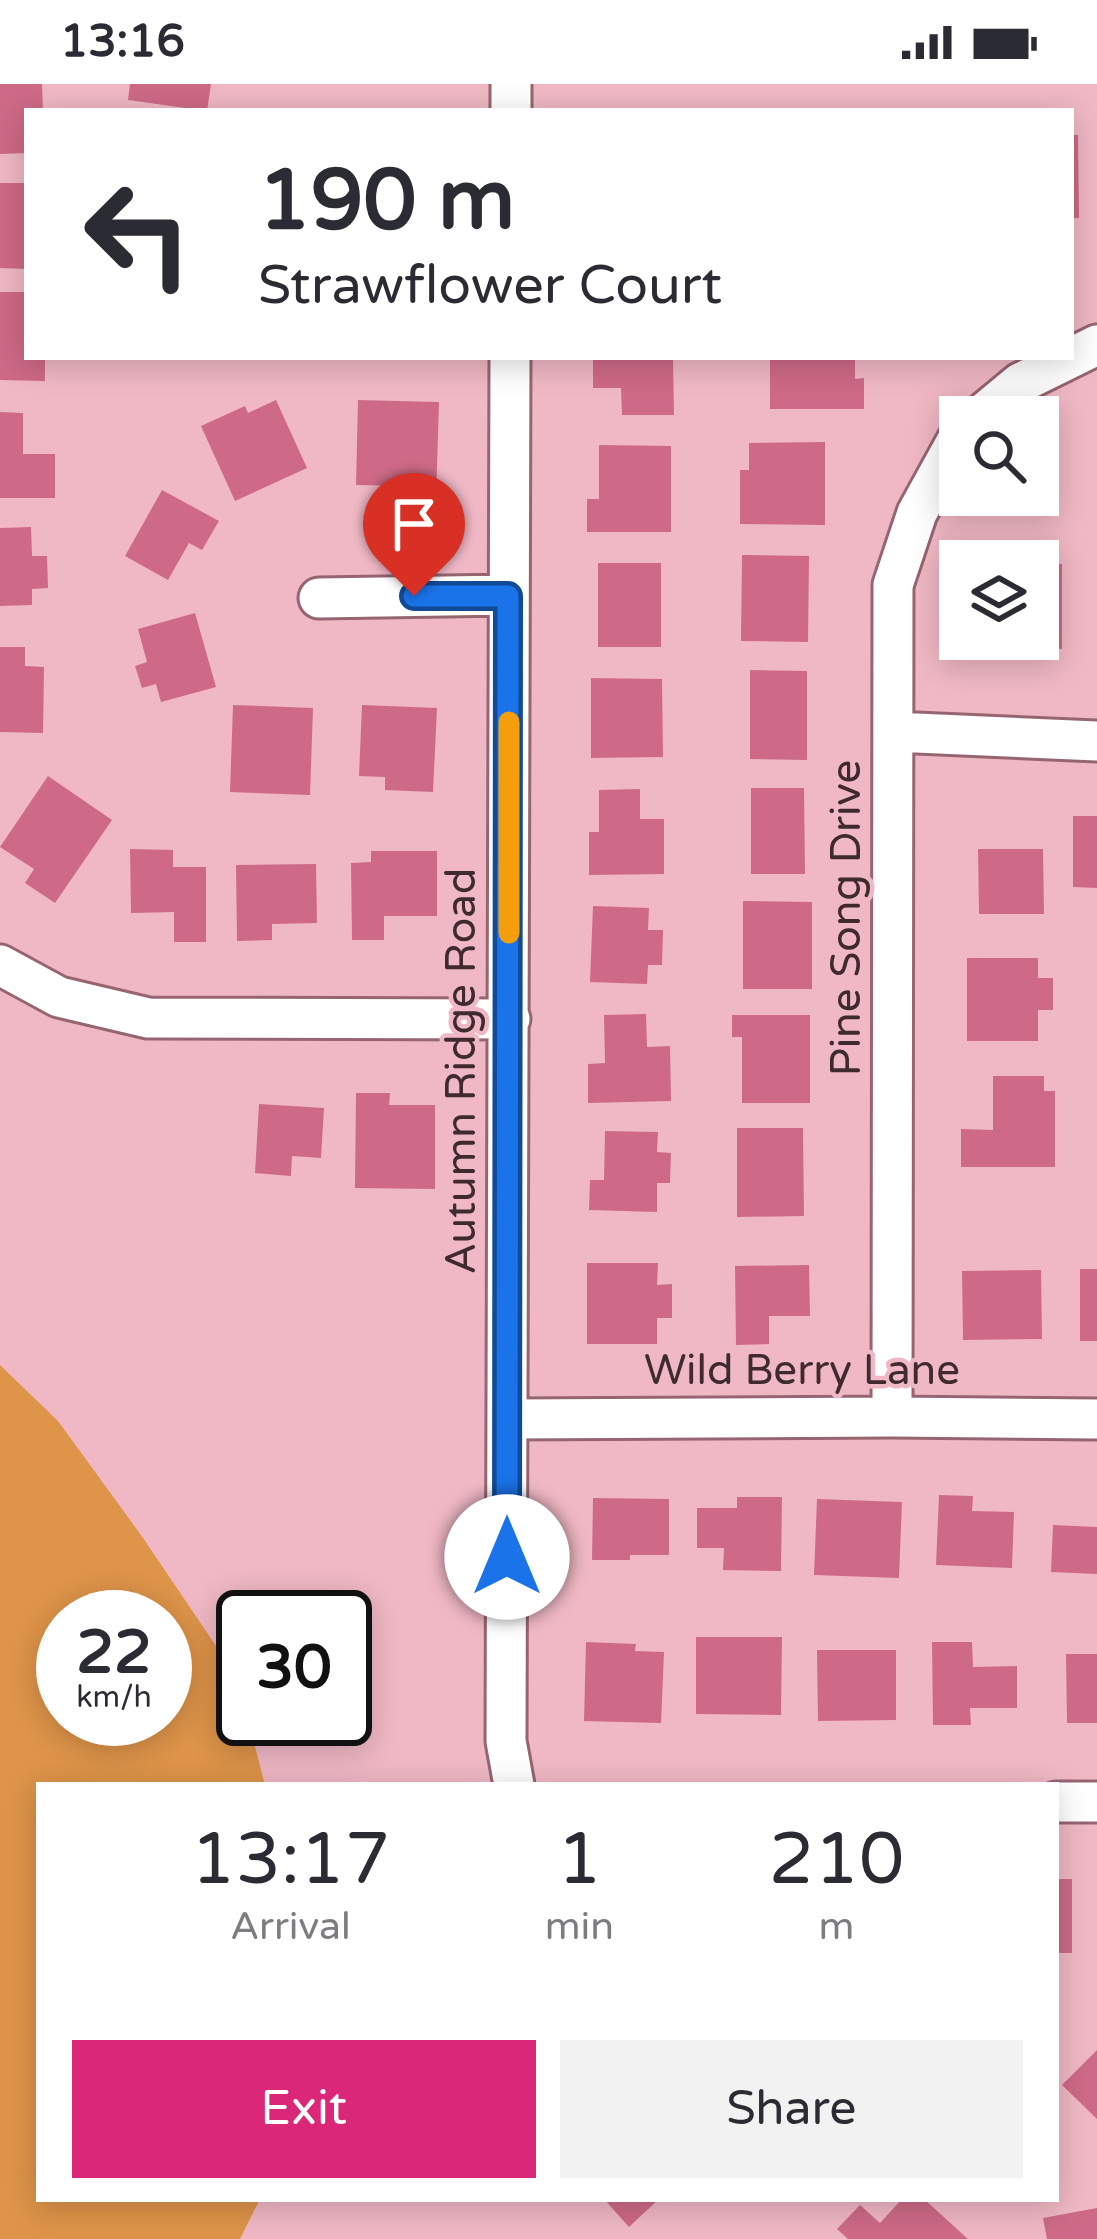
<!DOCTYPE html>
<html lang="en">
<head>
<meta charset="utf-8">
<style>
  :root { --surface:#fff; --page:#f2f2f3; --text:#2b2b33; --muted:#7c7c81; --accent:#db2777 }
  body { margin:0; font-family:"Varela Round",sans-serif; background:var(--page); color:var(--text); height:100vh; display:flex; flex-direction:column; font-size:45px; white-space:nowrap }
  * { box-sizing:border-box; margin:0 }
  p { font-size:39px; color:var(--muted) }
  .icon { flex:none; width:66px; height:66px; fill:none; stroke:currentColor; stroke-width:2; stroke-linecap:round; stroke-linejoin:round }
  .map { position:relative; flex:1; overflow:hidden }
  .side { position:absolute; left:36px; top:1698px; width:1023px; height:420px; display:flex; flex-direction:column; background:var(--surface); border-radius:0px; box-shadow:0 6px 30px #0003 }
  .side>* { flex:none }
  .hud { position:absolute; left:24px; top:24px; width:1050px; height:252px; border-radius:0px; box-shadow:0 6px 30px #0003; background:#fff; color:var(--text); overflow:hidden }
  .tools { position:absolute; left:939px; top:312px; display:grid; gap:24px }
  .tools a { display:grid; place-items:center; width:120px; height:120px; border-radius:0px; background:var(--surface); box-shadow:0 6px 30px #0003; font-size:60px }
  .speed { position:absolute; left:36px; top:1506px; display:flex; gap:24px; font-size:60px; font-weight:700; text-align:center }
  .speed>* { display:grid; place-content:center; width:156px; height:156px; border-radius:50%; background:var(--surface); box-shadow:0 6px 30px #0003; line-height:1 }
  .speed small { font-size:30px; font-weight:400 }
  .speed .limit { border:6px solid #111; border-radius:18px; background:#fff; color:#111 }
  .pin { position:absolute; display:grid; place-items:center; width:102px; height:102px; color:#fff; margin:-123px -51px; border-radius:50% 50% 50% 0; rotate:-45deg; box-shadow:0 0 12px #0007 }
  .pin .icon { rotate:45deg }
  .me { position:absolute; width:132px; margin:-66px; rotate:0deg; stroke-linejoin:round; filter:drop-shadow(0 0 9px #0008) }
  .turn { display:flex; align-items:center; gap:42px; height:252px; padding:0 36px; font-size:54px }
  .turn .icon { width:156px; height:156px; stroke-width:2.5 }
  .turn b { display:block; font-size:84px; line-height:102px }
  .eta { display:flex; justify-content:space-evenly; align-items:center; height:204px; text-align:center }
  .eta b { font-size:72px; font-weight:600; line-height:84px }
  .cta { display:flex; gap:24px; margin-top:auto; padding:24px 36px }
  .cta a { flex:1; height:138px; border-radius:0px; background:var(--accent); color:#fff; font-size:48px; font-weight:600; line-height:138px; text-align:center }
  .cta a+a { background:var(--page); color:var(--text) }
  .status { display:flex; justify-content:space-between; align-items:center; height:84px; padding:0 60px; background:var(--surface); direction:ltr }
  .status svg { height:33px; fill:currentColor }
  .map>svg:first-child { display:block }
  .green { fill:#de9449; fill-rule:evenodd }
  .building { fill:#ce6a87 }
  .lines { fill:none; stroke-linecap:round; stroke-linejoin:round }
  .street-casing { stroke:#966571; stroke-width:45 }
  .street { stroke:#fff; stroke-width:39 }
  .route-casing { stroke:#114b97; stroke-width:30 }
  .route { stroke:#1a73e8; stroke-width:21 }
  .slow { stroke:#f59e0b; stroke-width:21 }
  .labels { text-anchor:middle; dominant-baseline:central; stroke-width:9; stroke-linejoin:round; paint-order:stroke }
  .street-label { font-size:42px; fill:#3f2a2f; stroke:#f0b8c5 }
</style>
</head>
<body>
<div class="status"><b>13:16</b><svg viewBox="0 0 49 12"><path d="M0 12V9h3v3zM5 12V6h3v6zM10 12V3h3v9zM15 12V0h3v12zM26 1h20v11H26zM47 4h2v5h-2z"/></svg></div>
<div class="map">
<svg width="1097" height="2155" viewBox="0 0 1097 2155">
  <rect width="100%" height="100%" fill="#f0b8c5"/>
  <path class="green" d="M0 1281 58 1337 141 1451 237 1593 243 1616V1635H248L265 1701H39V2115H260L240 2155H0ZM63 1533H165V1635H63Z"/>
  <path class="building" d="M0 0H42L43 27H27V69L0 70Z
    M130 0H211L207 27 128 16Z
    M1071 51H1078L1079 134H1071Z
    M0 99H27V185L0 184Z
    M0 208H27V273H45V297L0 296Z
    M593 273H673L674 331H622L621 304H593Z
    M770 273H855V295L864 294V325H770Z
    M276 316 307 384 235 417 201 342 245 322 248 329Z
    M358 316 439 318 436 415H404L405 402 356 401Z
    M0 328 23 329V370H55V414H0Z
    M825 358V441L740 440V386H749V359Z
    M599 361 671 362V448H587V415H599Z
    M162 406 219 437 202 466 189 459 168 496 125 472Z
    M31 443 32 472H47L48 504 32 505V521L0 522V444Z
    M742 471 809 472 808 558 741 557Z
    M598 479H661V563H598Z
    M1038 480H1062V565L982 564V555H1038Z
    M195 529 216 603 161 618 156 600 142 604 135 582 147 578 138 545Z
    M0 563H25V582L44 583 43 649 0 648Z
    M750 586 807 587V676L750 675Z
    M591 594 662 595 663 673 591 674Z
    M233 621 313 624 310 711 230 708Z
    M362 621 437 624 433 708 385 706V693L359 692Z
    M48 692 112 736 55 819 25 799 34 785 0 763Z
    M751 704H804L805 790H751Z
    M640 705V735H664V790L589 791V748H599V706Z
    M1073 732H1097V804L1073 803Z
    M130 765 173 766V783H206V858H174V828L131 829Z
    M978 765H1043L1044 830H979Z
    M371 767H437V832H384V856H352L351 779 371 778Z
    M316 780 317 839 272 840V856L237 857 236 781Z
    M743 817 812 818V905H743Z
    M593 822 649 824 648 846H663L662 881H648L647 900 590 898Z
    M967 874H1038V894H1053V926H1038V957H967Z
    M646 930 647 963 670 962 671 1017 588 1019V980L605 979 604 931Z
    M732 931H810V1019H742V953H732Z
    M993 992H1044V1007H1055V1083H961V1045L993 1046Z
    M356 1009H390L389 1021H435V1105L355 1104Z
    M259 1020 324 1024 321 1074 292 1072 291 1092 255 1089Z
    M737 1044H803L804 1132 737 1133Z
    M605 1047 658 1048 657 1068 671 1069 670 1099H657V1128L589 1126 590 1096H604Z
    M587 1179H658L657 1201 672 1200V1234H657V1260H587Z
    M809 1181 810 1232H769V1260L736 1261 735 1182Z
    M1080 1185H1097V1257H1080Z
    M1041 1186 1042 1255 963 1256 962 1187Z
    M939 1411 973 1412 972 1427 1014 1428 1012 1484 936 1481Z
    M737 1413H782L781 1487 723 1486 724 1464H697V1424H737Z
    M593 1414 669 1415V1471H630V1476H592Z
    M817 1415 902 1418 899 1494 814 1491Z
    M1053 1441 1097 1443V1490L1051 1488Z
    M696 1553H782L781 1631 696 1630Z
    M586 1558 636 1560 635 1567 664 1568 661 1639 584 1637Z
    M932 1558H972L973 1583 1017 1582V1624H970L971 1641H933Z
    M817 1566H896V1636L818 1637Z
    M1066 1570H1097V1639H1067Z
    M1056 1795H1072V1869H1056Z
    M1097 1966V2035L1062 2001Z
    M604 2115H659L629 2143Z
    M902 2115H924L968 2155H848L837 2145 860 2121 880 2139Z
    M1097 2124V2155H1047L1043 2134Z"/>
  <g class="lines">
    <g class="street-casing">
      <path id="street" d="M511 27V0
        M510 273 506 1657 514 1701
        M979 333 1020 299 1097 261
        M319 514 508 511
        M894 648 1097 657
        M0 881 59 913 148 934 510 935
        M892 1333 893 501 917 429 960 351
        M508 1335 892 1333 1097 1335
        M1056 1718H1097"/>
    </g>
    <use href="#street" class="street"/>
  </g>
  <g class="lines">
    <g class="route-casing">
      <path id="route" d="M414 512H508L507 1473"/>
    </g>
    <use href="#route" class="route"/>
    <path class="slow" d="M509 638V849"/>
  </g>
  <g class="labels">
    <g class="street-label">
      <text transform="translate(846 834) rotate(-90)">Pine Song Drive</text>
      <text transform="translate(461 987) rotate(-90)">Autumn Ridge Road</text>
      <text x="802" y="1286">Wild Berry Lane</text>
    </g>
  </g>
</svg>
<div class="tools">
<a><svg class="icon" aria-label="search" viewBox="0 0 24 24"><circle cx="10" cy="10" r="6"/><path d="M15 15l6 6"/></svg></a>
<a><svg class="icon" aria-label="layers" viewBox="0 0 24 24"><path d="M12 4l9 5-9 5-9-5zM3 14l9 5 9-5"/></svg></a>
</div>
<div class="speed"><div>22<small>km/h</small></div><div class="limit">30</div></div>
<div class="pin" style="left:414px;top:512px;background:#d93025"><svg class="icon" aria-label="arrive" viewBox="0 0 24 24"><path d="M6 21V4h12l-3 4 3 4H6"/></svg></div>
<svg class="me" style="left:507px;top:1473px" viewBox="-20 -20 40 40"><circle r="19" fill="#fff"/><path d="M0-13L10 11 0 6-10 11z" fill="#1a73e8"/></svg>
<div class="hud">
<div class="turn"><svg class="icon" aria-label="left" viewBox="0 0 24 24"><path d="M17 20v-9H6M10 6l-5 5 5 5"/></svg><div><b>190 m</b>Strawflower Court</div></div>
</div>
<section class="side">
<div class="eta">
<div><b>13:17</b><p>Arrival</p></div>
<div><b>1</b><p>min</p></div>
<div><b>210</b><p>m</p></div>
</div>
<div class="cta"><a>Exit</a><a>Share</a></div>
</section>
</div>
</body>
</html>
